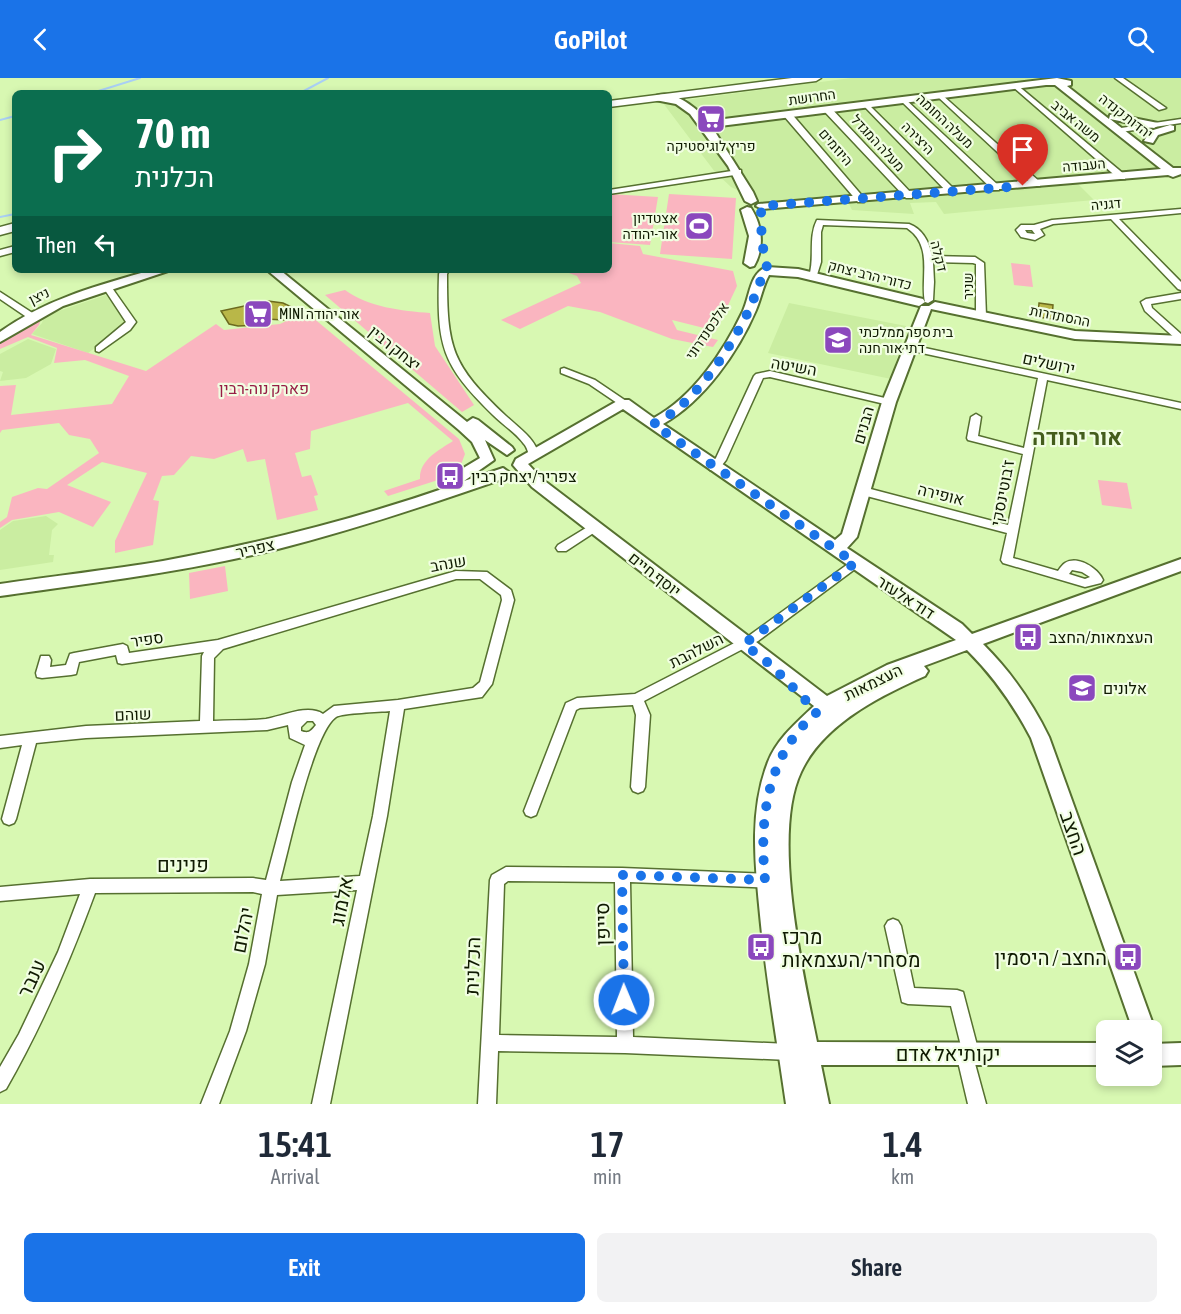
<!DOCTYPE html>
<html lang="en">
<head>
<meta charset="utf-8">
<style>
  :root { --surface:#fff; --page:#f2f2f3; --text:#1f2937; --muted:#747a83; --accent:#1a73e8 }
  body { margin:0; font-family:"Asap Condensed",Heebo,sans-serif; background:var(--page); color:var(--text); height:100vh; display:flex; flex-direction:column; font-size:22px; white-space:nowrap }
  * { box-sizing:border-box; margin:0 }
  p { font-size:20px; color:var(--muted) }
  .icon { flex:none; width:33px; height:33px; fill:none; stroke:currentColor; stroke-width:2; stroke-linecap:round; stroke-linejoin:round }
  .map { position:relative; height:1026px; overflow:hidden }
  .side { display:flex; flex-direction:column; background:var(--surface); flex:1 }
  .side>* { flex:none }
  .hud { position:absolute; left:12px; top:12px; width:600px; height:183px; border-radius:9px; box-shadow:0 3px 9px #0003; background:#0b6e4f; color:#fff; overflow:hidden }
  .tools { position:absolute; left:1096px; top:942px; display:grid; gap:12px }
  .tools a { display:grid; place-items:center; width:66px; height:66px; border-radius:9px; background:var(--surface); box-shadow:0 3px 9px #0003; font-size:30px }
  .pin { position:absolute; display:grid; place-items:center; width:51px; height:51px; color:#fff; margin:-62px -26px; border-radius:50% 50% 50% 0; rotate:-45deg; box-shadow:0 0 6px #0007 }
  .pin .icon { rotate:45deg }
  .me { position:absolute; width:66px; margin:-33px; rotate:359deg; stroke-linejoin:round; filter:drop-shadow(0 0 4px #0008) }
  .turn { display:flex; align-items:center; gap:21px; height:126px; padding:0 24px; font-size:27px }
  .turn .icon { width:78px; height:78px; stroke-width:2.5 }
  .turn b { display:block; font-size:42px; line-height:51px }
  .then { display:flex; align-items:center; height:57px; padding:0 24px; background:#0003; gap:12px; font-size:22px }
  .eta { display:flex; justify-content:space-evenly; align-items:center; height:102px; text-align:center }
  .eta b { font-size:36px; font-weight:600; line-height:42px }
  .action { display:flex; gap:12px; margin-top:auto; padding:12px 24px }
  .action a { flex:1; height:69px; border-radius:9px; background:var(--accent); color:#fff; font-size:24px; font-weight:600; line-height:69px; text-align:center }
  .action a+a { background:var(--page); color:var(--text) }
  header { display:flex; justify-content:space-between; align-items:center; height:78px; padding:0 24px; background:var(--accent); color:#fff; font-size:27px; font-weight:600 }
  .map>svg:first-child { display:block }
  .built { fill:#caeda1 }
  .green { fill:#fab5c0 }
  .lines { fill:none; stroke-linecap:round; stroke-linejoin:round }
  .stream { stroke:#a9cff4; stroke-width:2 }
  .building { fill:#b9b748; stroke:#6c6a1e; stroke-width:1.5 }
  .street-casing { stroke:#567030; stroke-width:3 }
  .secondary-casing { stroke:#567030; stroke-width:4 }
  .primary-casing { stroke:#567030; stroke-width:3 }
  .street { fill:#fff; fill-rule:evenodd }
  .secondary { fill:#fff; fill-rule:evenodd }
  .primary { fill:#fff; fill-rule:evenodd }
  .route { stroke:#1a73e8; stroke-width:10; stroke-dasharray:0 18 }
  .labels { text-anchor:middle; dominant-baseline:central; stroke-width:4.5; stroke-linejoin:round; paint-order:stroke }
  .far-street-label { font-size:14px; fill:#0f1a01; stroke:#f1fee2 }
  .far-poi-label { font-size:14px; fill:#0f1a01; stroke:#f1fee2; text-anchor:start }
  .street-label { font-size:16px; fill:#0f1a01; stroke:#f1fee2 }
  .park-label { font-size:16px; fill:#961e45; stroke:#f1fee2 }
  .poi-label { font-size:16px; fill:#0f1a01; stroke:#f1fee2; text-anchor:start }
  .near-street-label { font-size:20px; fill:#0f1a01; stroke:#f1fee2 }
  .near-poi-label { font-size:20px; fill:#0f1a01; stroke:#f1fee2; text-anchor:start }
  .district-label { font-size:22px; font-weight:bold; fill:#445d1c; stroke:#f1fee2 }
</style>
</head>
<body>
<header><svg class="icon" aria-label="back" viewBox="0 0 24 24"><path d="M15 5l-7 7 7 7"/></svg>GoPilot<svg class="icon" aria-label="search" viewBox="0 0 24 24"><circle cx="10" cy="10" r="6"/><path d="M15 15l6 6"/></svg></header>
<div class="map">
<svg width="1181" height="1026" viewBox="0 0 1181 1026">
  <rect width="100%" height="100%" fill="#d8f8b2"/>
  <path class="built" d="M851 0H1181V94L1076 104 1094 122 944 136 936 124 910 125 914 136 852 132 847 122 764 125 731 109 715 94 663 25Z
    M106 217 127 243 124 249 88 275 32 256 42 245 44 238Z
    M789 225 906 248 891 301 768 275Z
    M28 261 56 271 51 286 26 300 0 303 3 294 0 293V276Z
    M46 438 58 446 52 452 49 477H54L53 484 0 492V452L13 443Z"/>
  <path class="green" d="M610 116 658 119 650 167 609 164Z
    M669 116 736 120 732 181 660 176Z
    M609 165 640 168 643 176 733 193 737 208 716 253 672 242 677 252 718 262 713 269 672 261 600 234 568 228 520 251 501 242 581 205 577 198 561 192H609Z
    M1011 185 1030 187 1033 209 1014 207Z
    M345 212C368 229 402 233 430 235L435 268 474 327 462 334 325 217Z
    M306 234 459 361 465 376 460 389 438 402 388 418 384 413 420 401C419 382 439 372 453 363L408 325 311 353 310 371 295 375 302 399 311 397 318 417 314 418 318 432 277 442 265 381 247 384 243 371 214 381 191 378 174 397 162 398 153 422 159 423 153 467 115 475V463L147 395 102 384 67 407 111 424 93 449 59 434 12 442 0 450V444L7 439 12 419 38 410 47 411 99 375 90 361 69 357 59 345 2 352 0 355V308L16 307 11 337 112 326 129 298 85 282 54 285 57 270 28 259 0 271V266L42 238 39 247 31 257 146 293 216 246 224 252 280 246Z
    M1098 402 1127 405 1132 431 1102 427Z
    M225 488 228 513 190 521 189 495Z"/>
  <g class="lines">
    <path class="stream" d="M92 15 140 0
      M300 15 328 0
      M0 42 15 38
      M0 139 15 136"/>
  </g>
  <path class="building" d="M268 223 283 225 300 233 284 242 266 241 263 247 238 248 229 246 221 233Z
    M1039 225 1053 227 1052 241 1038 239Z"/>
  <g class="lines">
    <g class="street-casing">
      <path id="street" d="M1115 0H1123L1166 30 1159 32Z
        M1012 6H1016L1125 97V101H1119L1012 8Z
        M937 16H941L1040 104V108H1034L937 18Z
        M900 20H904L999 108V112H993L900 22Z
        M863 25H867L955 112V116H949L863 27Z
        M824 29H830L912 116V120H906L824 33Z
        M784 34H790L864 120V124H858L784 38Z
        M1181 41V45L1121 54 1117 52 1121 50Z
        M738 92H741V96L609 116V112Z
        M1181 131V135L1119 141 1181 204V212L1178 211 1111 141 1053 146 1040 151 1044 157 1035 162 1021 159 1016 152 1021 147H1034L1052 142ZM1025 152H1032L1035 156 1027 155Z
        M817 142 909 146C923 151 929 164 932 178L975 179 984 185 986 238 981 241 976 238V186L973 185 933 184 934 204 933 222 928 225 925 224C920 200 934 168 907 150L823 147 821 154V184L816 200H810L809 198C815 180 808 159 817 142Z
        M15 168V174L0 178V172Z
        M441 192H449L447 196C447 271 451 286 506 338 520 351 533 359 539 376L538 378H530C528 375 527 369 524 366 516 355 503 347 493 337 441 286 437 268 439 196Z
        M107 206 110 207 136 244 130 252 99 274 96 273V269L126 244 103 209Z
        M0 214 34 236V240H28L0 221Z
        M1181 215V221L1151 226 1152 230 1181 256V264L1178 263 1145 233 1141 224 1146 221Z
        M911 267 1181 325V331L1047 302 1013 480 1058 493C1060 490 1062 487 1065 485 1077 477 1098 490 1103 502L1101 505 1085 509 1003 485 1001 482 1007 455 859 416 858 413 859 410 863 409 1008 447 1023 376 968 362 967 360 971 339 976 336 981 339 978 358 1024 370 1038 300 908 272V268ZM1072 492 1082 494 1090 499 1085 501 1069 496Z
        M564 290 595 302 629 325 624 328 620 327 589 306 561 295V291Z
        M770 293 889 321 894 324 889 327 770 299 763 300 726 382 718 392H710L709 389 716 380 754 298 756 296Z
        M594 445 600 449 598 452 566 473H558L556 470 558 467Z
        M855 481 861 485 859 488 758 563 644 623 650 637 645 709 643 713 638 715 633 713 631 709 636 637 633 627 580 630 576 632 536 737 531 739 526 737 524 733 566 625 577 620 635 616 750 557Z
        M456 493 487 494 511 512 514 522 492 606 482 619 404 631 387 738 330 1026H312L357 812 277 817 265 886 246 953 219 1026H201L230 953 249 886 262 816 253 814 95 815C70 883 42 948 6 1011L0 1014V989L19 956 58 874 80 816 0 823V809L90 801 253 800 266 802 292 704 305 667 290 660 288 647 267 652 86 660 36 665 16 741 14 745 9 747 4 745 2 741 22 667 0 670V658L86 648 200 643 202 578 204 574 122 586 118 585 116 577 79 584 76 596 71 597 42 600 37 599 36 595 41 578H49L51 582 50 589 66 587 70 576 74 575 123 566 127 568 129 575 218 562ZM456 501H480L501 517 502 522 480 604 473 610 398 622 334 628 323 636C308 626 283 638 266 641 249 643 231 642 213 643L214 580 223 571ZM390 633 373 738 360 798 280 803C289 770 313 655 336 639 342 635 380 634 390 633ZM307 643H313L316 647C311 653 309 656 301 653V649Z
        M506 789 622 790 773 796 778 798 780 803 778 808 773 810 630 804 633 959 789 966 795 968 797 974 795 980 789 982 625 975 498 973 496 1026H478L490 802 492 797ZM508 803 615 804 617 959 499 957 504 806Z
        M893 841 898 843 901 848 914 910 957 912 963 914 979 975 977 981 974 982 986 1026H968L956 975 958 969 961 968 951 928 908 926 902 924 885 848 888 843Z"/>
    </g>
    <g class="secondary-casing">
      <path id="secondary" d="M1057 0 1071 3V7L1067 8 1109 41 1110 37 1113 36 1158 45 1159 47 1154 50 1110 41 1173 90H1181V96L1173 99 1168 97 762 131 756 128 758 126 1161 91 1055 7H1046L712 49 753 114 757 123 751 126 745 123 728 88 690 36 676 26 650 21C670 7 695 29 708 43Z
        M1170 47 1174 48V52L1158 57 1153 65 1144 63 1150 53Z
        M747 129 751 130C762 147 765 169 754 188L750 189 744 185 749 158 741 132Z
        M767 189 798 191 923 221 925 224 919 228 798 199 769 197C763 208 761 220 756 232 738 274 704 323 663 346L835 462 842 456 882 324 921 228H929L935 224 1075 253 1181 258V266L1075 261 931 231 896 324 857 459 847 470 962 546 972 556 1181 481V493L983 566C1011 594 1032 624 1049 659L1155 952 1152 960V952H1133L1031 660C1013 626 994 599 967 572L924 588 928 593 925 598C880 618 823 646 801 694 771 757 803 895 817 964L1107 965V987H821L829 1026H786C777 963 766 900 760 837 755 786 749 733 768 684 777 661 796 645 814 628L532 409 513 387 516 381 619 322H629L654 340C694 318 724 273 743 233 750 218 750 194 767 189ZM623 331 956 562 887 587 827 618 542 401 528 386Z
        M152 192H171L63 228 0 264V254C46 221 99 207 152 192Z
        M267 192H280L467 344 473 340 478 342 512 369 514 372 507 377 485 362 494 382 464 403 503 390 510 395 508 399C431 426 353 452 274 472 184 494 92 505 0 518V506C54 498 109 492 163 483 262 465 359 440 454 407L448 402 450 398 480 380 472 364 459 352Z
        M1181 965V987L1152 988V966Z"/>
    </g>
    <g class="primary-casing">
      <path id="primary" d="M792 0H821L816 3 609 29V23Z
        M15 145V153L0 157V149Z"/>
    </g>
    <use href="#street" class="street"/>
    <use href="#secondary" class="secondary"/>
    <use href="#primary" class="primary"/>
  </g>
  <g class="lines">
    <path class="route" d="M624 922 622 797 765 802C759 739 767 677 817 634L772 588 744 566 855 485 653 346C692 330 731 270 749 232 756 218 758 203 768 191 763 184 759 136 762 128L1023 108"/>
  </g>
  <defs>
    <g id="supermarket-square" transform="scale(1.5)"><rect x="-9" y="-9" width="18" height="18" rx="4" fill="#8b48bd" stroke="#f1fee2"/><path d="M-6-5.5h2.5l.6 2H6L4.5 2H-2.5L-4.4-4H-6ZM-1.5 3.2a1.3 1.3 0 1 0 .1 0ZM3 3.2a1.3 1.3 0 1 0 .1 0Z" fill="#fff"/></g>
    <g id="stadium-square" transform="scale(1.5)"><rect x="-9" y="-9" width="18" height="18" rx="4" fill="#8b48bd" stroke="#f1fee2"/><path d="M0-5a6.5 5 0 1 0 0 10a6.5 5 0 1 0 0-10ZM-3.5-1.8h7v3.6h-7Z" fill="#fff"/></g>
    <g id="school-square" transform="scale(1.5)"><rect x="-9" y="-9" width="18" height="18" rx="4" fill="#8b48bd" stroke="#f1fee2"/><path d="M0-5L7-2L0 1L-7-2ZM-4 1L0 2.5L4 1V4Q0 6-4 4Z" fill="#fff"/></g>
    <g id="bus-square" transform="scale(1.5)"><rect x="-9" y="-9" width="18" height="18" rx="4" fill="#8b48bd" stroke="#f1fee2"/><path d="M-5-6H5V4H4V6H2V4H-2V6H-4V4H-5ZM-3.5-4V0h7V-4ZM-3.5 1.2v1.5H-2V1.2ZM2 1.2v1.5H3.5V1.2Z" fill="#fff"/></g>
  </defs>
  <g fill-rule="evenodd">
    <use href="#supermarket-square" x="711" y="41"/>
    <use href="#stadium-square" x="699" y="148"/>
    <use href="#supermarket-square" x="258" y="236"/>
    <use href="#school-square" x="838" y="262"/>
    <use href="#bus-square" x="450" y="398"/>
    <use href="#bus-square" x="1028" y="559"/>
    <use href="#school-square" x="1082" y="610"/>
    <use href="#bus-square" x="761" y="869"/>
    <use href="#bus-square" x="1128" y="879"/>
  </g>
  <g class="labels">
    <g class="far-street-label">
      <text transform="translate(812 19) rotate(-8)">החרושת</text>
      <text transform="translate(1126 38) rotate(38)">יהדות קנדה</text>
      <text transform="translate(945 43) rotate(43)">מעלה החומה</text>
      <text transform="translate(1076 43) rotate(39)">משה אביב</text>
      <text transform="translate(918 60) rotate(45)">היצירה</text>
      <text transform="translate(878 65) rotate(47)">מעלה המגדל</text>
      <text transform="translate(836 69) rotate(49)">היוזמים</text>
      <text transform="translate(1084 87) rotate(-5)">העבודה</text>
      <text transform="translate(1106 126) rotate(-5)">דגניה</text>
      <text transform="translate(939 178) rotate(76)">דקלה</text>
      <text transform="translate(870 197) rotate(14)">כדורי הרב יצחק</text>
      <text transform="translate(968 208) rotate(-90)">שניר</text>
      <text transform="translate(39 218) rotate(-26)">ניצן</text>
      <text transform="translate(1060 238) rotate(11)">ההסתדרות</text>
      <text transform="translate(707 253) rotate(-56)">אלכסנדרוני</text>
    </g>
    <g class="far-poi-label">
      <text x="711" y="68" text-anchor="middle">פריץ לוגיסטיקה</text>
      <text x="678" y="140" text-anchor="end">אצטדיון<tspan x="678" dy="16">אור-יהודה</tspan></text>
      <text x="279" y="236">MINI אור יהודה</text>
      <text x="859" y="254">בית ספר ממלכתי<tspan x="859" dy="16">דתי אור חנה</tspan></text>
    </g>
    <g class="street-label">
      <text transform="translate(395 270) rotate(39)">יצחק רבין</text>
      <text transform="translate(1049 285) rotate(12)">ירושלים</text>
      <text transform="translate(794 288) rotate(10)">השיטה</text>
      <text transform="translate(863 347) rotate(-74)">הבנים</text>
      <text transform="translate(1002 415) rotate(-79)">ז'בוטינסקי</text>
      <text transform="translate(941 416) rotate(14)">אופירה</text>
      <text transform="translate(255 470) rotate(-13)">צפריר</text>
      <text transform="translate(448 485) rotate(-10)">שנהב</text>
      <text transform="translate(655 496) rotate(38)">יוסף חיים</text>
      <text transform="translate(906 519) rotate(33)">דוד אלעזר</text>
      <text transform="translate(147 561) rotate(-8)">ספיר</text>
      <text transform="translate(696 572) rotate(-27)">השלהבת</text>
      <text transform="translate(873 604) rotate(-26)">העצמאות</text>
      <text transform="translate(133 636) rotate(-2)">שוהם</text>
    </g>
    <g class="park-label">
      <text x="264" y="310">פארק נוה-רבין</text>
    </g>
    <g class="poi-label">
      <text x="471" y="398">צפריר/יצחק רבין</text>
      <text x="1049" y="559">העצמאות/החצב</text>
      <text x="1103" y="610">אלונים</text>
    </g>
    <g class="near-street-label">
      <text transform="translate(1074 755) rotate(71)">החצב</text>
      <text x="183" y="786">פנינים</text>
      <text transform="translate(341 823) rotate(-79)">אלמוג</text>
      <text transform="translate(602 846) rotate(-91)">סייפן</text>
      <text transform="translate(242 852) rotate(-79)">יהלום</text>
      <text transform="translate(472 888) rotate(-88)">הכלנית</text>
      <text transform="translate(31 900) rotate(-65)">ענבר</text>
      <text x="948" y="975">יקותיאל אדם</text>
    </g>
    <g class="near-poi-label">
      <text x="782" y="858">מרכז<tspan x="782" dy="23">מסחרי/העצמאות</tspan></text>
      <text x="1107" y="879" text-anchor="end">החצב / היסמין</text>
    </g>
    <g class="district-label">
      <text x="1077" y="359">אור יהודה</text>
    </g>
  </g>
</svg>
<div class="tools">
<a><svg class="icon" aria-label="layers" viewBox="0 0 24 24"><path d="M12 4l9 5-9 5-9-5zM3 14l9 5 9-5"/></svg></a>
</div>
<div class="pin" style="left:1023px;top:108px;background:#d93025"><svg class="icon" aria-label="arrive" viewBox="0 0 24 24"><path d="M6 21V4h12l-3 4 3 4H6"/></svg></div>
<svg class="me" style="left:624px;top:922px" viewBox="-20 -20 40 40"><circle r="17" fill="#1a73e8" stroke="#fff" stroke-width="3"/><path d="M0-11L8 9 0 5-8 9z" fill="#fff"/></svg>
<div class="hud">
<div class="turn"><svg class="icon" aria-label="right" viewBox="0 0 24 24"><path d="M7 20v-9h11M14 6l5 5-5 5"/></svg><div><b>70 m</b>הכלנית</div></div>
<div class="then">Then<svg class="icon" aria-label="left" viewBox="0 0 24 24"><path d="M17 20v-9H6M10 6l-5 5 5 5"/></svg></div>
</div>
</div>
<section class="side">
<div class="eta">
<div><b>15:41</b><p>Arrival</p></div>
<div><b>17</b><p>min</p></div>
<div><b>1.4</b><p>km</p></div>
</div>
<div class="action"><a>Exit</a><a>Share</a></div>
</section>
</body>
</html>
